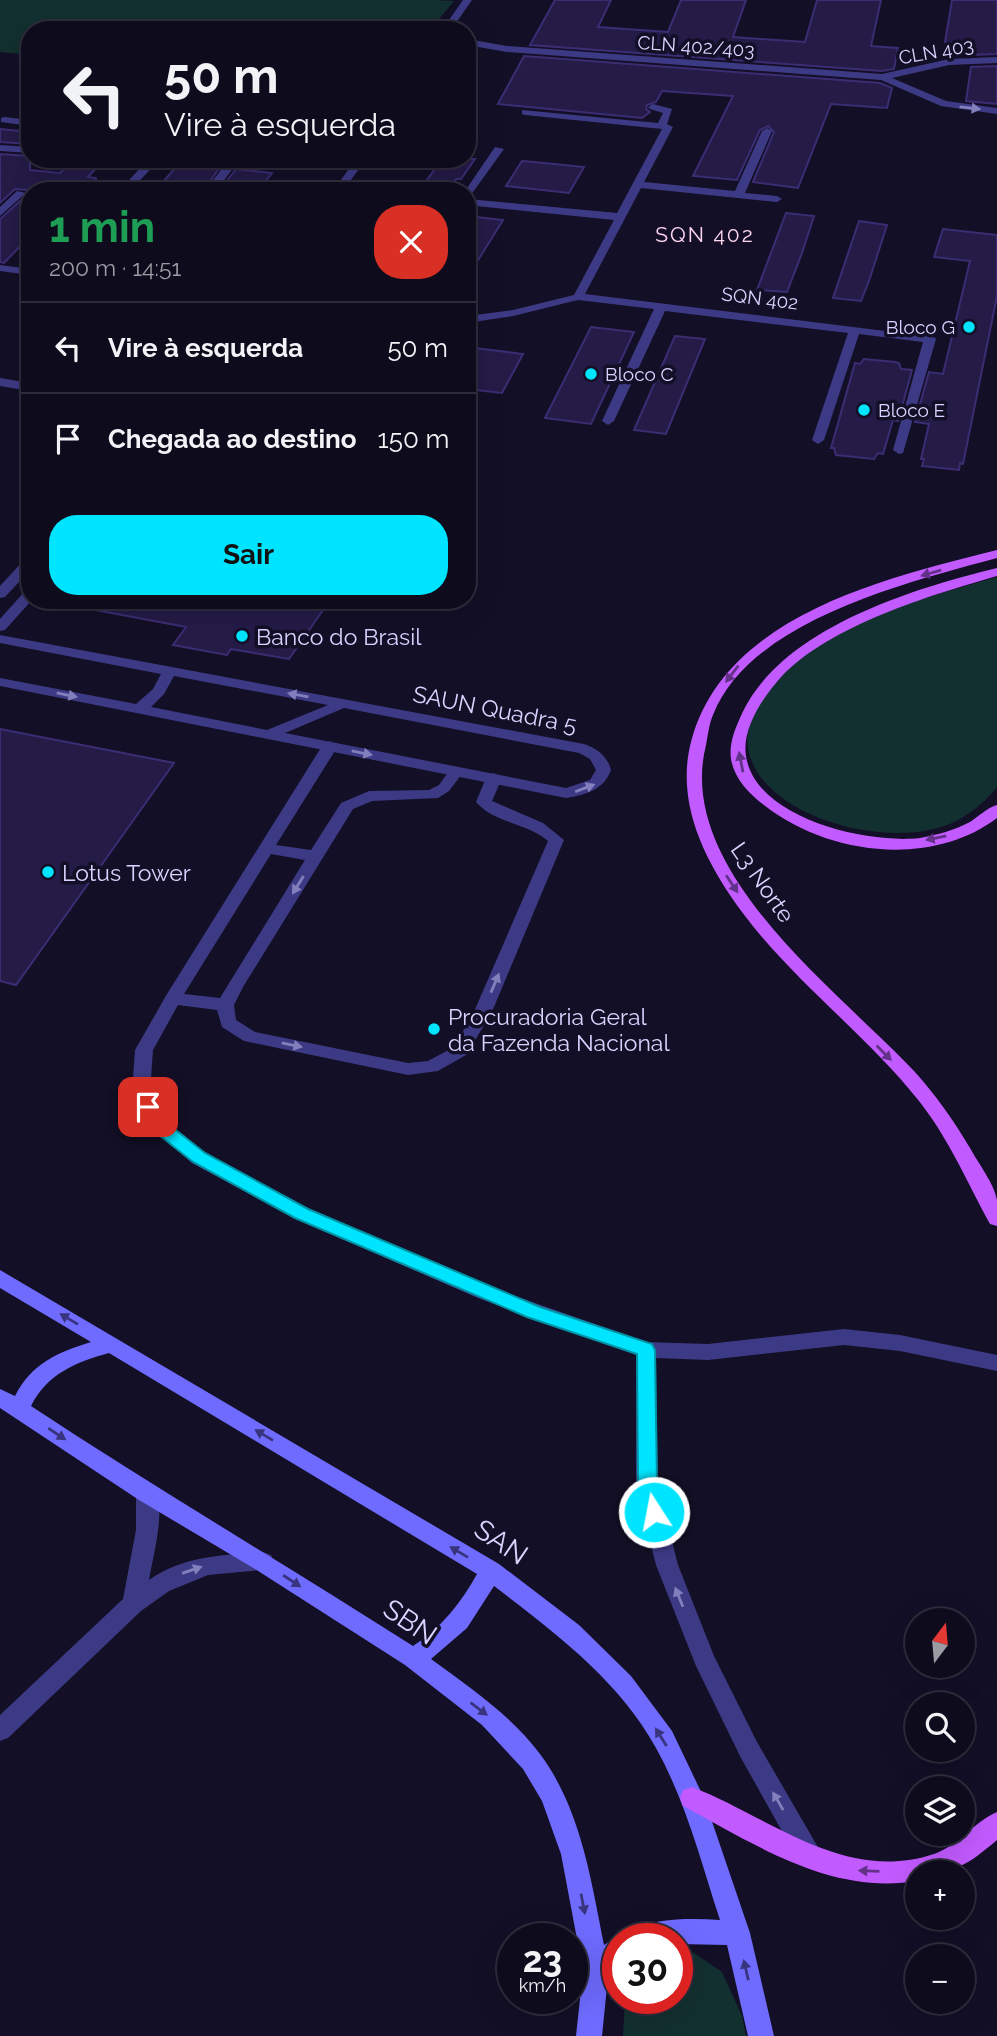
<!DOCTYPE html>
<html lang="pt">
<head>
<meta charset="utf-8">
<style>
  :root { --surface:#0e0b1c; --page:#1c1929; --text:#f1f3f6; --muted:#9b9ba3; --line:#2e2b3b; --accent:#00e5ff }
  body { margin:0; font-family:Raleway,sans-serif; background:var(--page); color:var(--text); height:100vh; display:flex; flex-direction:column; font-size:26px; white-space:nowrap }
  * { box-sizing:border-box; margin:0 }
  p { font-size:23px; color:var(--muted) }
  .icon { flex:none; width:38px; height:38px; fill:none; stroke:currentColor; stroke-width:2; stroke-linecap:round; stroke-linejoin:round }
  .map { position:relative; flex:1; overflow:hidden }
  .side { position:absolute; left:21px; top:182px; width:455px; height:427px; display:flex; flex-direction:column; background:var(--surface); border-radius:28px; box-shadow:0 7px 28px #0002,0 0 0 2px var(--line) }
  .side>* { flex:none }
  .guide { position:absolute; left:21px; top:21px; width:455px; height:147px; border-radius:28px; box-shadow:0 7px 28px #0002,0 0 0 2px var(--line); background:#0e0b1c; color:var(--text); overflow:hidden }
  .needle { width:46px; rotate:16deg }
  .controls { position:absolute; left:905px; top:1608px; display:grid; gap:14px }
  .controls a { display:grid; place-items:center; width:70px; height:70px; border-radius:50%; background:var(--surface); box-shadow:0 7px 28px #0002,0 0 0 2px var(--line); font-size:35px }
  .speed { position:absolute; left:497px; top:1923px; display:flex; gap:14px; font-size:35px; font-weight:700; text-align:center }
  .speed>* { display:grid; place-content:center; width:91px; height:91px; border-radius:50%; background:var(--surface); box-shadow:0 7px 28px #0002,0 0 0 2px var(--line); line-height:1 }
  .speed small { font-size:18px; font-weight:400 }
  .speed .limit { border:10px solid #d22; background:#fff; color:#111 }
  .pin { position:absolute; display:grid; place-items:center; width:60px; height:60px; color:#fff; margin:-30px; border-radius:14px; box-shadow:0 4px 10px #0006 }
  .me { position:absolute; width:77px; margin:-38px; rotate:349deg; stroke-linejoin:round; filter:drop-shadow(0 0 5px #0008) }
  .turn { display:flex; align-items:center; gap:24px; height:147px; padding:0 28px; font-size:32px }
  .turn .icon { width:91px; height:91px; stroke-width:2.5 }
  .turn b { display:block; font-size:49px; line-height:60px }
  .round { display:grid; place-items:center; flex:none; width:74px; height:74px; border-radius:28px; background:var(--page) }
  .summary { display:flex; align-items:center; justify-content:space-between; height:119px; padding:0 28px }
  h1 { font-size:42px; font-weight:700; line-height:52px; color:#1e9e55 }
  .primary-button { display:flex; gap:14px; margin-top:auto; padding:14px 28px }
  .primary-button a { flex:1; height:80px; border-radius:28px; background:var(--accent); color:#111; font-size:28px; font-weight:700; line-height:80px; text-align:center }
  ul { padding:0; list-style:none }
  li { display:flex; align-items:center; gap:21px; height:91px; padding:0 28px; border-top:2px solid var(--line) }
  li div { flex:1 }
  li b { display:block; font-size:26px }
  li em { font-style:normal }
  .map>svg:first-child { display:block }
  .green { fill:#12302f }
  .building { fill:#241b47; stroke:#3b2d73; stroke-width:2 }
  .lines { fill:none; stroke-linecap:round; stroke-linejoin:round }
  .minor { fill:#3d3a85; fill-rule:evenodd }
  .tertiary { fill:#3d3a85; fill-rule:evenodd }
  .secondary { fill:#6f6bff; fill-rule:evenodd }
  .primary { fill:#c25bff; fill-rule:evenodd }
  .oneway { fill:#837fbc }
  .oneway2 { fill:#623188 }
  .oneway3 { fill:#38347d }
  .route { fill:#00e5ff; stroke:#0095a6; stroke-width:2 }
  .poi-dot { fill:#00e5ff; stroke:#130f26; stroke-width:2.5 }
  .labels { text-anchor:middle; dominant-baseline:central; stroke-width:7; stroke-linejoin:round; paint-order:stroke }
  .far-street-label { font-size:19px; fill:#d9d4ff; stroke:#130f26 }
  .far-poi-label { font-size:19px; fill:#d9d4ff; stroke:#130f26; text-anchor:start }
  .far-neighbourhood-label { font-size:21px; letter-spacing:2px; fill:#ffd6f0; stroke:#130f26 }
  .poi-label { font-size:23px; fill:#d9d4ff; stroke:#130f26; text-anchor:start }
  .street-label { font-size:23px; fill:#d9d4ff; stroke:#130f26 }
  .near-street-label { font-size:28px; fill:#d9d4ff; stroke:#130f26 }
</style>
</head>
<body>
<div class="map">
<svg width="997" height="2036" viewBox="0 0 997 2036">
  <rect width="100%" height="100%" fill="#130f26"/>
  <path class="green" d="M0 0H434L454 1 430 30H30V55L0 52Z
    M997 577V787C986 801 972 813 956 821 874 863 676 790 774 682 830 621 921 599 997 577Z
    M677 1950 694 1953 722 1972 742 2016 746 2036H623L625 1999 677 1998Z"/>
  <path class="building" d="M555 0H611L598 27 668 32 681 0H746L733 37 805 42 817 0H881L871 46 898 48 894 69 882 71 530 45Z
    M952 0H997V54L972 55 974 44 945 42Z
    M524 56 880 83 892 88 887 108 831 104 798 188 753 182 774 132 768 126 760 130 737 180 693 176 733 96 662 91 656 102 647 105 646 109 650 112 642 118 498 104Z
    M997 66V104L966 101 971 67Z
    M0 129 30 132V144L0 142Z
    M0 154 30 156V170L60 173 68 165 96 168 88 177 96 178 95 191H30V236L4 263 0 262V219L29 193 27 190 15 189 0 203Z
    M183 159H213L211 162H216L212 166 220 167 203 191H155Z
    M442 159H475L461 179H456L448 191H419Z
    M522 161 544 163 584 167 569 193 506 186Z
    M236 169 272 173 258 191H219Z
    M786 213 814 216 802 253 787 292 757 290Z
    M476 217 503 220 467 278V230Z
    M859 221 887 225 869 281 861 301 833 298Z
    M943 229 997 235V296L963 464 960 463 959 470 922 466 924 459H921L929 424 915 422 929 372 943 374 970 261 934 257Z
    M591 327 634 332 591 424 545 418Z
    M675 336 705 339 666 434 634 430Z
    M467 347 523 354 502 393 467 389Z
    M864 359 895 362 899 363 901 369 912 370 898 421 893 420 883 454 878 453 874 459 836 455 834 448H831L855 363 860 364Z
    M96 600H330L289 659 231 649 227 655 173 645 186 627 95 610Z
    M0 729 174 763 16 985 0 981Z"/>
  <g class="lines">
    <path class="minor" d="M653 104 672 109 667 124 673 127 644 182 735 191 762 131 767 128 772 131 745 193 777 196 782 199 777 202 641 188 585 294 934 337 936 339 903 453 899 454 893 450 923 342 859 334 824 440 818 444 812 440 848 333 665 311 614 421 608 425 602 421 654 309 578 300 513 316 467 323V316L513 310 574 295 614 220 467 205 465 191 495 147 504 149 468 199 617 213 662 129 525 115 522 114V110L658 123 663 113 650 109 648 107Z
      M4 117 30 120V126L1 122V118Z
      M0 145 30 147V153L0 151Z
      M107 159H160L130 191H119L143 165Z
      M229 159H240L216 191H205Z
      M17 191 26 193 0 216V207Z
      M0 265 30 269V275L0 271Z
      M330 741 338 746 276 845 311 850 341 803 369 791 429 790 439 785 451 768H461L464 771 449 791 438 798 372 801 353 809 243 987 234 1005 236 1020 255 1032 408 1063 428 1061 454 1047 473 1014 548 841C527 823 494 823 476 802L486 778 494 773 502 778 492 801 543 823 564 840 491 1014 466 1055 438 1071 408 1075 244 1041 222 1027 217 1010 178 1005 153 1050 150 1092 162 1118 206 1153 308 1208 492 1288 646 1342 708 1344 844 1329 900 1335 997 1355V1371L900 1351 844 1345 708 1360 656 1358 658 1486 678 1565 714 1656 757 1742 819 1849 822 1857 819 1865 810 1869 801 1865 741 1758 696 1666 656 1565 636 1486V1355L478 1298 294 1218 192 1163 146 1122 132 1092 135 1050 167 994 322 746ZM271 854 305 860 220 998 184 994Z"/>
    <path class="tertiary" d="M463 0H472L451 30H442Z
      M467 39 507 46 882 74 949 59 997 57V63L949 65 892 78 946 101 997 108V114L941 106 881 80 507 52 467 45Z
      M356 159H366L343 191H333Z
      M0 378 30 383V391L0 386Z
      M30 558V570L5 597 0 598V586L25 559Z
      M30 590V600H32L5 630 0 631V619L25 591Z
      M0 635 584 744C597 748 608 757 611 770 604 790 585 795 566 798L0 686V678L136 704 153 689 161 674 0 643ZM174 676 328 705 267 730 151 707 164 694ZM344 708 579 753 590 759 596 770 590 780 566 788 285 733Z
      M147 1485 155 1488C166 1511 153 1556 149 1580 183 1556 222 1555 263 1552L271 1555 274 1562 271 1569 208 1575 169 1591 141 1611 8 1738 0 1741V1715L123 1599 136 1530V1494L139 1488Z"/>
    <path class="secondary" d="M0 1270 499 1564 579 1625 631 1676 672 1731 704 1798 750 1933 774 2036H748L727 1945 677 1944V1939H625L629 1930C658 1918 689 1918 720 1920 701 1862 686 1802 656 1748 619 1680 554 1632 494 1586L467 1628 431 1659C469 1687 511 1715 540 1754 581 1809 591 1880 604 1945L618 1936 624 1939H618V1967L608 1977 602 2036H576L583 1971 561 1854 542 1801 523 1769 482 1725 405 1665 255 1569 139 1500 0 1408V1389L15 1396C31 1364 58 1352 91 1342L0 1288ZM109 1353 477 1574C461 1603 441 1628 413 1646 286 1565 157 1489 31 1406 47 1374 76 1362 109 1353Z"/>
    <path class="primary" d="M997 550V558C909 582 750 620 713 715 709 724 708 735 706 745 674 871 839 991 914 1071 935 1094 954 1121 970 1148 978 1163 994 1183 997 1200 997 1208 997 1218 997 1226L990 1224C967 1182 949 1139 919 1101 865 1033 794 982 742 912 706 863 675 804 691 742 724 615 886 578 997 550Z
      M997 568V576C931 595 831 625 782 676 763 697 739 731 747 761 761 820 869 844 920 838 937 835 955 830 970 822 979 816 987 808 997 805V818C931 868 827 855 764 805 749 794 734 778 731 759 729 745 734 731 740 718 777 630 911 589 997 568Z
      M692 1787C770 1817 844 1884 934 1854 959 1845 974 1822 997 1812V1840C966 1866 958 1872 917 1872V1881C831 1895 756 1845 683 1806L680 1798 683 1790Z"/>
  </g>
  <defs><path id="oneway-solid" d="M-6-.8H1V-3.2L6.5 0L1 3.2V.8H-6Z" transform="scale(1.75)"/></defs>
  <g class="oneway">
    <use href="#oneway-solid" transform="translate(970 108) rotate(6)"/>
    <use href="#oneway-solid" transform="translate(67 695) rotate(11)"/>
    <use href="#oneway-solid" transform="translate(298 695) rotate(-170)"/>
    <use href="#oneway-solid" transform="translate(362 753) rotate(11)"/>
    <use href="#oneway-solid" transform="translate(585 788) rotate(-21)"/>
    <use href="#oneway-solid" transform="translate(298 885) rotate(122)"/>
    <use href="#oneway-solid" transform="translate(495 983) rotate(-67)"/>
    <use href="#oneway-solid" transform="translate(292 1045) rotate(12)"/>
    <use href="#oneway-solid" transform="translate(192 1570) rotate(-19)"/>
    <use href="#oneway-solid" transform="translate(679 1597) rotate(-112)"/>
    <use href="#oneway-solid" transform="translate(778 1801) rotate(-120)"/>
  </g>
  <g class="oneway2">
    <use href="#oneway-solid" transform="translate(931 573) rotate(164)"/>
    <use href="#oneway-solid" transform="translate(732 674) rotate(128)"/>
    <use href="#oneway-solid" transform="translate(741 762) rotate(-101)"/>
    <use href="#oneway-solid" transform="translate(936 838) rotate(168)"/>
    <use href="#oneway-solid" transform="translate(732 884) rotate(56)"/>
    <use href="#oneway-solid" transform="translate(884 1053) rotate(45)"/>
    <use href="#oneway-solid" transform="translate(869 1871) rotate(-178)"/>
  </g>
  <g class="oneway3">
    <use href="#oneway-solid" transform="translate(69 1319) rotate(-149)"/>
    <use href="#oneway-solid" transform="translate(57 1434) rotate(34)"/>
    <use href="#oneway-solid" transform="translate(264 1435) rotate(-149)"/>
    <use href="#oneway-solid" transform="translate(459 1552) rotate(-149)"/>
    <use href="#oneway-solid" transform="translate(292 1581) rotate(33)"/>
    <use href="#oneway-solid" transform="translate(479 1709) rotate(37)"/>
    <use href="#oneway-solid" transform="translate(661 1737) rotate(-122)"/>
    <use href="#oneway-solid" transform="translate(583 1904) rotate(79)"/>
    <use href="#oneway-solid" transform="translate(746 1970) rotate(-103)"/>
  </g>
  <path class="route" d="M148 1101 154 1103 162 1119 205 1153 308 1209 540 1307 652 1344 655 1350 657 1486 664 1512 661 1518 654 1521 647 1518 638 1486 637 1354 527 1317 295 1218 193 1162 149 1127 140 1107Z"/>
  <g class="poi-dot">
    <circle cx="969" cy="327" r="7"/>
    <circle cx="591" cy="374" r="7"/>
    <circle cx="864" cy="410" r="7"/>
    <circle cx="242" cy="636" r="7"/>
    <circle cx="48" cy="872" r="7"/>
    <circle cx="434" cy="1029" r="7"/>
  </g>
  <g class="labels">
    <g class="far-street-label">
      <text transform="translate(696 46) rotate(4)">CLN 402/403</text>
      <text transform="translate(936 51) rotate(-10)">CLN 403</text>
      <text transform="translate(760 298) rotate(7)">SQN 402</text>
    </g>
    <g class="far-poi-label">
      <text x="955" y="327" text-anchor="end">Bloco G</text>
      <text x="605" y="374">Bloco C</text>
      <text x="878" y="410">Bloco E</text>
    </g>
    <g class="far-neighbourhood-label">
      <text x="705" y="234">SQN 402</text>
    </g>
    <g class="poi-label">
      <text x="256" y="636">Banco do Brasil</text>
      <text x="62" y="872">Lotus Tower</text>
      <text x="448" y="1016">Procuradoria Geral<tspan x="448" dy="26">da Fazenda Nacional</tspan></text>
    </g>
    <g class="street-label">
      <text transform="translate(495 709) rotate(11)">SAUN Quadra 5</text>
      <text transform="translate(763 882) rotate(55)">L3 Norte</text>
    </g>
    <g class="near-street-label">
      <text transform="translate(501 1542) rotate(34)">SAN</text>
      <text transform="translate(410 1622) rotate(34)">SBN</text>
    </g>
  </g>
</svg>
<div class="controls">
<a><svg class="needle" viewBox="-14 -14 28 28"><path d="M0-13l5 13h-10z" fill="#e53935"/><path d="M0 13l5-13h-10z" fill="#9b9ba3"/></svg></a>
<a><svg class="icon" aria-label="search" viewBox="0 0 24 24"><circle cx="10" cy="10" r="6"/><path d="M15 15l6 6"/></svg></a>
<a><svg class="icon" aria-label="layers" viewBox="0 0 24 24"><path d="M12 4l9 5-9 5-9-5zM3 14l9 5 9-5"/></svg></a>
<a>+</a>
<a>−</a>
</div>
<div class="speed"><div>23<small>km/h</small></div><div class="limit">30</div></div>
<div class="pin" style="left:148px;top:1107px;background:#d93025"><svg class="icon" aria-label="arrive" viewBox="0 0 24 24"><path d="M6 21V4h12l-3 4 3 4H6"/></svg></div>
<svg class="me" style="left:654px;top:1512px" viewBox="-20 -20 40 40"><circle r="17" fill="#00e5ff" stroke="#fff" stroke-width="3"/><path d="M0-11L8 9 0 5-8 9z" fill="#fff"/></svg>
<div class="guide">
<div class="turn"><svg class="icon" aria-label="left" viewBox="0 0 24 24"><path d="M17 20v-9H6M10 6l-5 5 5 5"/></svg><div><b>50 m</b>Vire à esquerda</div></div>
</div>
<section class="side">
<div class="summary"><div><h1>1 min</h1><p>200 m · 14:51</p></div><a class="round" style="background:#d93025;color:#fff"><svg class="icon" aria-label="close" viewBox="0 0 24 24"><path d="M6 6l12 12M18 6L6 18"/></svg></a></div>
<ul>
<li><svg class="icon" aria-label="left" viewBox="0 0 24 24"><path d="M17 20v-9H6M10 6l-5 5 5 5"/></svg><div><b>Vire à esquerda</b></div><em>50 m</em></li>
<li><svg class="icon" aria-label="arrive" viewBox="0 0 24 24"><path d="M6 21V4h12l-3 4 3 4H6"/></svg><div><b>Chegada ao destino</b></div><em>150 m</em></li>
</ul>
<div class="primary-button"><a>Sair</a></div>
</section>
</div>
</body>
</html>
